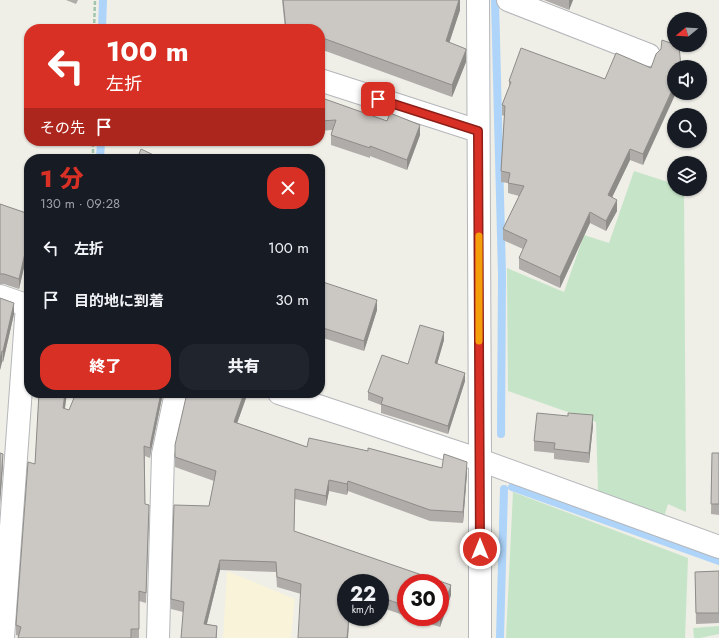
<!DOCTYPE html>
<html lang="ja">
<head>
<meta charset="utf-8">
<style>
  :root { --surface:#171b24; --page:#20242c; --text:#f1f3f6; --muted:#9ea1a6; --accent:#d93025 }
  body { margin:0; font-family:Jost,"Noto Sans JP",sans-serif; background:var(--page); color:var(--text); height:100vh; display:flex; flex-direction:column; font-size:15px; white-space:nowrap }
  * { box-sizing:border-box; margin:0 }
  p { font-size:13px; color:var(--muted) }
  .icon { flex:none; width:22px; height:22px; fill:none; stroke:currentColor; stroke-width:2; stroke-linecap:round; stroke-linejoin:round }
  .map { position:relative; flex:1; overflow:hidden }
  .panel { position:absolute; left:24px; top:154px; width:301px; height:244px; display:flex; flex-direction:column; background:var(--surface); border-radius:16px; box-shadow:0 1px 3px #0004 }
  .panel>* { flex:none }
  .banner { position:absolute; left:24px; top:24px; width:301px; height:122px; border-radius:16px; box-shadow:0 1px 3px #0004; background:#d93025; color:#fff; overflow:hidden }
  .needle { width:26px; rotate:252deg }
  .controls { position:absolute; left:667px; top:12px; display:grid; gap:8px }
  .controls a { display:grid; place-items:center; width:40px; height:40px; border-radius:50%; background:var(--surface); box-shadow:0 1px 3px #0004; font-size:20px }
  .speed { position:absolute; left:337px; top:574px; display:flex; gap:8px; font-size:20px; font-weight:700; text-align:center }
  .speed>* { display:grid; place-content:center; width:52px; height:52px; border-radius:50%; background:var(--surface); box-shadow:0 1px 3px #0004; line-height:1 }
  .speed small { font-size:10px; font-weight:400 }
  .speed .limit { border:6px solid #d22; background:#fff; color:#111 }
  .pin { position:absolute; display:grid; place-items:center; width:34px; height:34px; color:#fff; margin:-17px; border-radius:8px; box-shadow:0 2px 6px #0006 }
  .me { position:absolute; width:44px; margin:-22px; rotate:0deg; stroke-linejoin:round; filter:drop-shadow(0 0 3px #0008) }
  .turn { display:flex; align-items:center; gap:14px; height:84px; padding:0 16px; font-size:18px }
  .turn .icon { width:52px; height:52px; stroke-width:2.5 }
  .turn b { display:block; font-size:28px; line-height:34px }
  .then { display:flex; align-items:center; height:38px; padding:0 16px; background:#0003; gap:8px; font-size:15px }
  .round { display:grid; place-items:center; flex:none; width:42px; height:42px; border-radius:16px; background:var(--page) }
  .summary { display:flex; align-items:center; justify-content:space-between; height:68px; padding:0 16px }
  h1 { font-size:24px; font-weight:800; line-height:30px; color:var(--accent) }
  .action { display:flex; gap:8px; margin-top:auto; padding:8px 16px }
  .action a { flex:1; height:46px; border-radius:16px; background:var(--accent); color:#fff; font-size:16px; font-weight:800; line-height:46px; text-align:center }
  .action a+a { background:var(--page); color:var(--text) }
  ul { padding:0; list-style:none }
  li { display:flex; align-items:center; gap:12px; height:52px; padding:0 16px }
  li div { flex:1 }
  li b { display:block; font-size:15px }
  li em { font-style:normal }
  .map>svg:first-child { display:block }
  .green { fill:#c6e5c8 }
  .sand { fill:#f8f3d9 }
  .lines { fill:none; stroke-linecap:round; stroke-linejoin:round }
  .stream { stroke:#aed4f9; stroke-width:8 }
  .minor-casing { stroke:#b4b6ba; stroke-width:24 }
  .path { stroke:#9fc6ad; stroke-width:2.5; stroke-dasharray:4 2; stroke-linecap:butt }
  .minor { stroke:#fff; stroke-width:22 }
  .wall { fill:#afaca9 }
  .shaded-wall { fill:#8e8c89 }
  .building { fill:#cbc8c4; stroke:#8e8c89 }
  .route-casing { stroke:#8d1f18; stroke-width:10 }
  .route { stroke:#d93025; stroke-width:7 }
  .slow { stroke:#f59e0b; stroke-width:7 }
</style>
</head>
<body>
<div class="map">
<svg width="719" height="638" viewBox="0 0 719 638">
  <rect width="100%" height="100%" fill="#efeee7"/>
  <path class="green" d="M634 171 674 184V189H684L686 512 668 504 664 517 598 491 596 422 508 391 507 268 564 292 584 235 609 243Z
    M513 492 688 558 685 638H506Z
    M719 626V634L700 638H694L693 628Z"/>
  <path class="sand" d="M227 571 295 599 291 638H223Z"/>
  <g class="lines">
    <path class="stream" d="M495 0 502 275 501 434
      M102 29 103 0
      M100 159 101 141
      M512 487 719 561
      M500 638 504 489"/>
    <g class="minor-casing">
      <path id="minor" d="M478 0 480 460V638
        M508 0 649 55
        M320 80 478 131
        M0 296 29 306
        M279 393 480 460 719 547
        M3 638 27 305
        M158 638 163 454 176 393"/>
    </g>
    <path class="path" d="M94 29 95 0
      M93 159V141"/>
    <use href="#minor" class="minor"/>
  </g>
  <path class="wall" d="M66 0H78L76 4Z
    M282 0H460V10L449 42 466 62 452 97 320 49V29H285Z
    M544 0H573L569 10Z
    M674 45 643 165 630 160 612 197 617 211 606 231 590 223 560 288 519 269V258L523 249 503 240V229L519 196 508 193V183L501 182V171L504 116 502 115V105L509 87V81L605 79 651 68Z
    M320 83 322 98 420 135 407 170 370 156V158L331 145V135L332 130 320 131Z
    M0 204 29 214V246L19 289 4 284H0Z
    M320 281 377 310 364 351 320 337Z
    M0 298 14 314 3 362H2L0 370Z
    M444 340 437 364 465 381 448 434 381 413V405L368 400V392Z
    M39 393H67L65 409 69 410 163 393 151 451 150 458 145 456V504L149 515 146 603 139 601V638H18L19 636 16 635V625L35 464Z
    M246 393V398L237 423 307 447 442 468 467 473 463 523 430 521 348 491 347 495 329 491 326 506 295 499 294 532 451 595 440 627 409 617H440L406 583V616L380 607V583H346V617H349L348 638 301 594 277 587 276 572 220 570 207 624 217 626V638H181L183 612 171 609V599L209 506 214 481 175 467V445Z
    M593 426 589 463 554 459V453L534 451V441Z
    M712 453H719V515L711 514Z
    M719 571V623L696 624 695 572Z"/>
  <path class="shaded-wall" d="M459 0H460V10L446 53V41Z
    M569 0H573L569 10Z
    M466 50V62L452 97V85Z
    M674 86V93H676L643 165V154Z
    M420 125V135L407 170V160Z
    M630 149V160L608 206V195Z
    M617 200V211L606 231V221Z
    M590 212V223L560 288V277Z
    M29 236V246L19 289V279Z
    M377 300V310L364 351V341Z
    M14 303V314L3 362V351Z
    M444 332V340L435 371V363Z
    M2 351V362L0 370V359Z
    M465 373V381L448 434V426Z
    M65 393H67L63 419V408Z
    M161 393H163L151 451 150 458 151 441Z
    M244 393H246V398L234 432V422Z
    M593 415V426L589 463V453Z
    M3 454V465L0 506V495Z
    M467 462V473L463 523V512Z
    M329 480V491L326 506V496Z
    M348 481V491L347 495V484Z
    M220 560V570L204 635V624Z
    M451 585V595L440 627V617Z
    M349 617 348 638H347Z"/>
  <path class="building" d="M283 0H459L446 41 466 49V50L452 85 320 37V29H286Z
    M662 40 679 46 681 67H674V86L643 154 630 149 608 195 617 200 606 221 590 212 560 277 519 258 527 240 503 229 524 186 508 183 510 173 501 171 505 106 502 105 511 82 509 81 521 48 605 79 616 53 651 68 656 54 661 49Z
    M320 83H321L322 98 387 121 390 113 420 125 407 160 370 146V148L331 135 336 120 320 121Z
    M141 149 162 159H137Z
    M0 204 29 214V236L19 279 4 274H0Z
    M320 281 377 300 364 341 320 327Z
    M0 298 14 303 3 351H2L0 359Z
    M420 325 444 332 435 363 465 373 448 426 381 404 383 398 368 392 382 355 408 364Z
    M39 393H65L63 408 69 410 76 393H161L151 441 150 448 144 446 145 504 149 505 146 593 139 591V629H131V638H18L21 627 16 625 28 462 35 464Z
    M187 393H244L234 422 307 447 309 438 368 451V448L442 468 444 454 467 462 463 512 430 510 348 481 347 484 329 480 326 496 295 489 294 531 451 585 440 617V583H406V606L380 597V583H346V617H349L347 638H298L301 584 277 577 276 562 220 560 204 624 217 626 216 638H181L184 602 171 599 174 505 209 506 216 471 175 457V445Z
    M537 413 568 416V413L593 415 589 453 554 449 555 443 534 441Z
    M0 453 3 454 0 495Z
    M712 453H719V504H711Z
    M719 571V613H696L695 572Z"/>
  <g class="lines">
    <g class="route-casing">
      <path id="route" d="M378 99 478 131 480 549"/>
    </g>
    <use href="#route" class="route"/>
    <path class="slow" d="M479 236V341"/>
  </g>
</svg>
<div class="controls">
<a><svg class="needle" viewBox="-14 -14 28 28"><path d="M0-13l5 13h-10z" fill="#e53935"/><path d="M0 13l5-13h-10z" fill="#9ea1a6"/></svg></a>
<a><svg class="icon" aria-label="sound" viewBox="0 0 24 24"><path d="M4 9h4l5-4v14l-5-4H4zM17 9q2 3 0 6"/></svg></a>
<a><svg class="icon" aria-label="search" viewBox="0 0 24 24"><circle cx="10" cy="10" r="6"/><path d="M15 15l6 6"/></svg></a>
<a><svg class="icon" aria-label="layers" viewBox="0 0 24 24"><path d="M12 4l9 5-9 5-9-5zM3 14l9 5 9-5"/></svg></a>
</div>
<div class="speed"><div>22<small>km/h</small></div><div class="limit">30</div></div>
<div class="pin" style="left:378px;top:99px;background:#d93025"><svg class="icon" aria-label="arrive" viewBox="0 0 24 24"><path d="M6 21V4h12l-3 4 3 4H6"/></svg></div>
<svg class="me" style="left:480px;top:549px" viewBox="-20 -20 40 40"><circle r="17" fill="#d93025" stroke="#fff" stroke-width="3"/><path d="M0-11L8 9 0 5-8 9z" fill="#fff"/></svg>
<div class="banner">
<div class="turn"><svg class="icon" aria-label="left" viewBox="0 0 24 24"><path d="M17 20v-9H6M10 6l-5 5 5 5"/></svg><div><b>100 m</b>左折</div></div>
<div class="then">その先<svg class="icon" aria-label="arrive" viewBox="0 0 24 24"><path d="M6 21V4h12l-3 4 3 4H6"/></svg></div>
</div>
<section class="panel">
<div class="summary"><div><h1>1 分</h1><p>130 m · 09:28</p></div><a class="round" style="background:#d93025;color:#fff"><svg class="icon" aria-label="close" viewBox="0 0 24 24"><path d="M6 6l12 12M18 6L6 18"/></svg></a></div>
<ul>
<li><svg class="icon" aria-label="left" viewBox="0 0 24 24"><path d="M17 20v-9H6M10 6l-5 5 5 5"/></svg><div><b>左折</b></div><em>100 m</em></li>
<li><svg class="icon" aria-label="arrive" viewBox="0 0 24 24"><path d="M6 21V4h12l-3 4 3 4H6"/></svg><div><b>目的地に到着</b></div><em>30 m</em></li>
</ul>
<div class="action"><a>終了</a><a>共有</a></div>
</section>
</div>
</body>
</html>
